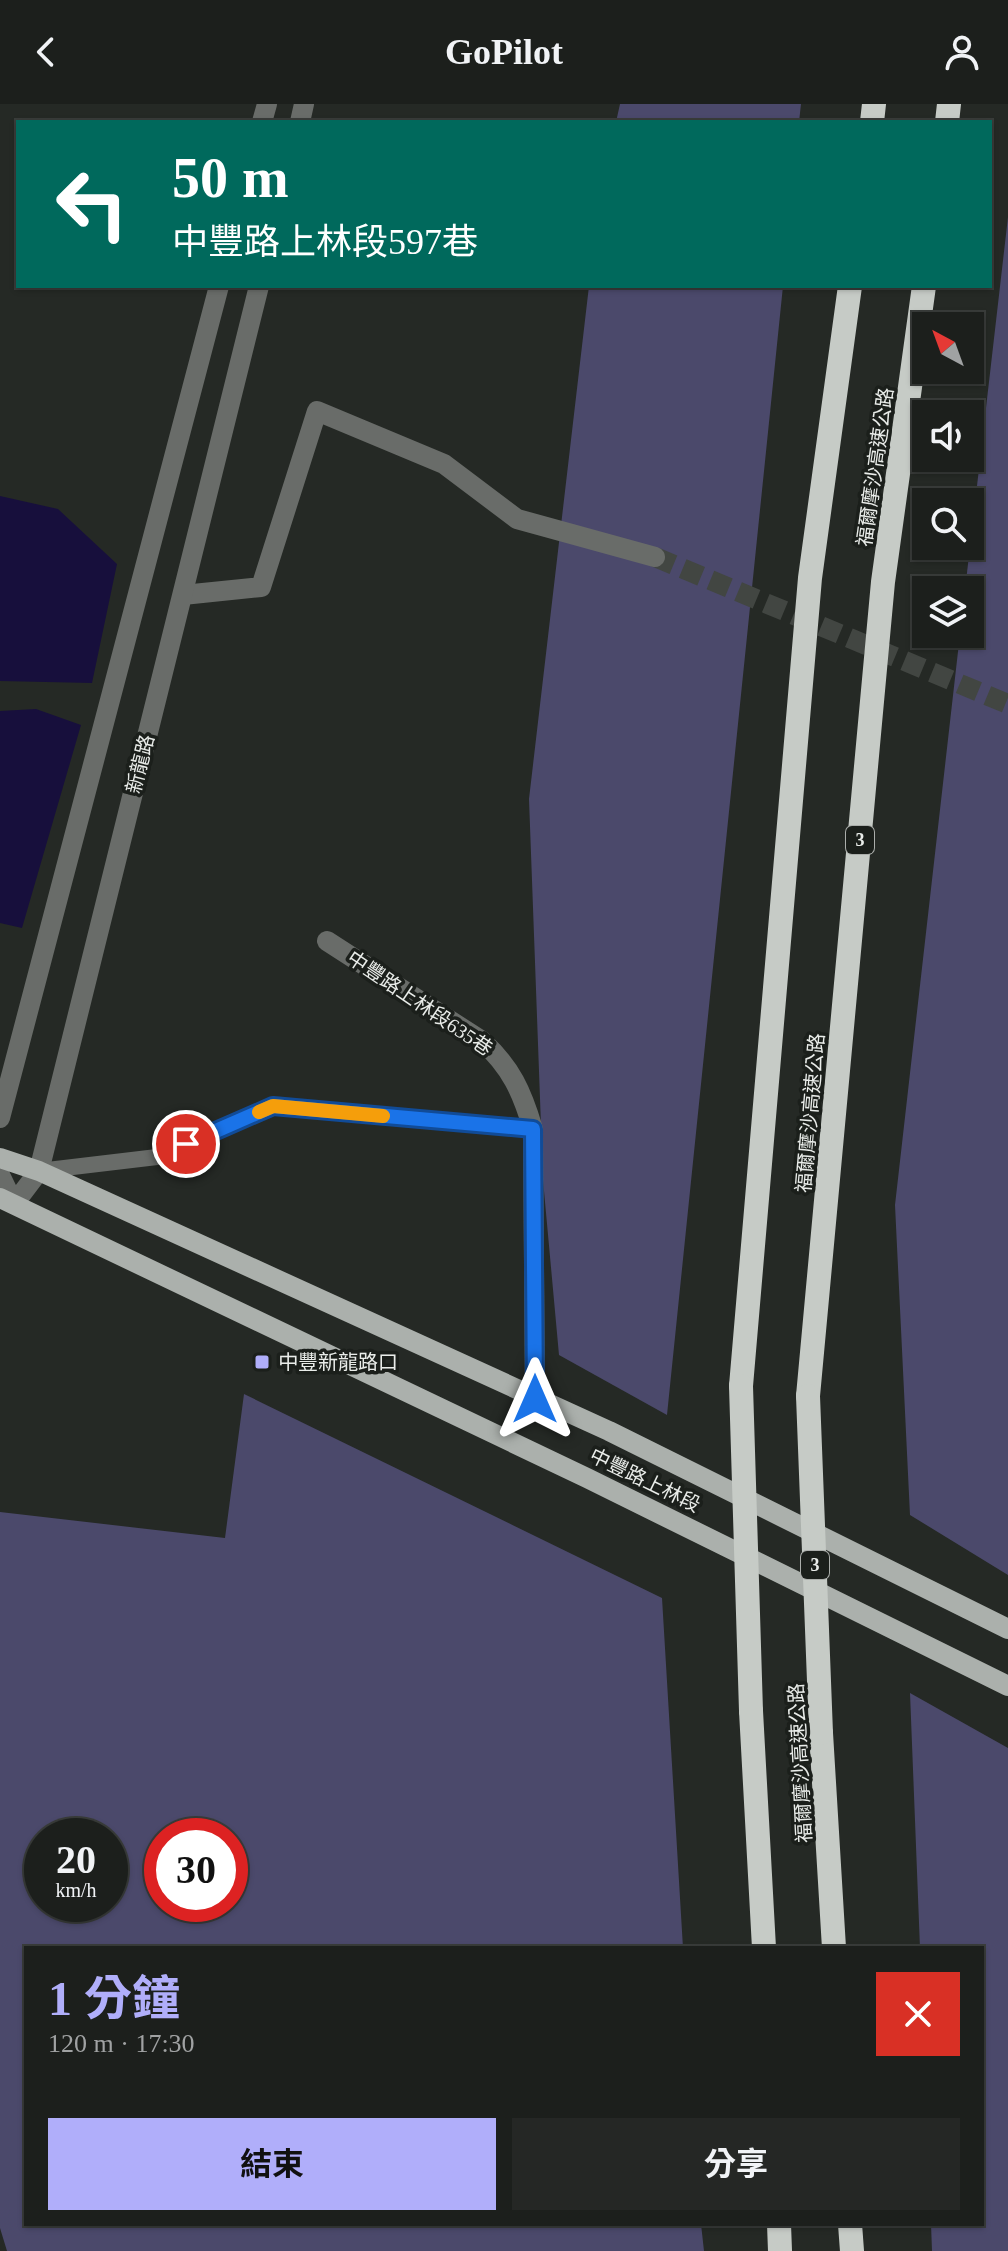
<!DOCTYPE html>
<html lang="zh-TW">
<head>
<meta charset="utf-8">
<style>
  :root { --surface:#1c1f1c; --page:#252725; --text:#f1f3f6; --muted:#a0a2a3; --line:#3a3d3b; --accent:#b0aefa }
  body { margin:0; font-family:"Times New Roman","Noto Sans TC",serif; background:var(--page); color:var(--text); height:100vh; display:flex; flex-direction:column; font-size:30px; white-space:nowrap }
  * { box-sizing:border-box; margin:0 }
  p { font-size:26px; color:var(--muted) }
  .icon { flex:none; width:44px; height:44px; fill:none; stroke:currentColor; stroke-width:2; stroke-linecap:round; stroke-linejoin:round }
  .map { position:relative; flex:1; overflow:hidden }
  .drawer { position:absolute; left:24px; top:1842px; width:960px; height:280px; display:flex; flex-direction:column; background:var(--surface); border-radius:0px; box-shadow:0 2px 6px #0004,0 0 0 2px var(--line) }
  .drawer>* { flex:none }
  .top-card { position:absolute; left:16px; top:16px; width:976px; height:168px; border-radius:0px; box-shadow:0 2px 6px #0004,0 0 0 2px var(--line); background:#00695c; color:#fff; overflow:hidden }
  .needle { width:52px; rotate:319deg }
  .fabs { position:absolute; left:912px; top:208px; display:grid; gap:16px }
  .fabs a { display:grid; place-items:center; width:72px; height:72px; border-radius:0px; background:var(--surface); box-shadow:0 2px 6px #0004,0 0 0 2px var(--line); font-size:40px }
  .speed { position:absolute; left:24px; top:1714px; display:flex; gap:16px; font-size:40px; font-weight:700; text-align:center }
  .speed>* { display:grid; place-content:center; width:104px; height:104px; border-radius:50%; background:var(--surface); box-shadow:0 2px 6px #0004,0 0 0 2px var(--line); line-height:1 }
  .speed small { font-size:20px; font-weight:400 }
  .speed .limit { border:12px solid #d22; background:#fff; color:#111 }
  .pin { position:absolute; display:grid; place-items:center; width:68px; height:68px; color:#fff; margin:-34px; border:4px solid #fff; border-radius:50%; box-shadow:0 2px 8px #0007 }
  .me { position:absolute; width:88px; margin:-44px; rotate:0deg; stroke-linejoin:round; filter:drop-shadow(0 0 6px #0008) }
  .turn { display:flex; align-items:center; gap:28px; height:168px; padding:0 24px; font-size:36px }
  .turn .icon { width:104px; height:104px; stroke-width:2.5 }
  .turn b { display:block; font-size:56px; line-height:68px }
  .round { display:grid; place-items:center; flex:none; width:84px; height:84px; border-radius:0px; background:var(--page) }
  .head { display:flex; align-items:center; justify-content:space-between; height:136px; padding:0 24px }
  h1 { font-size:48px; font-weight:700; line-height:60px; color:var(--accent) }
  .cta { display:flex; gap:16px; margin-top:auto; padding:16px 24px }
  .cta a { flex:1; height:92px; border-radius:0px; background:var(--accent); color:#111; font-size:32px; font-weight:700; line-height:92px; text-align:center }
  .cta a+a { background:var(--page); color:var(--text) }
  header { display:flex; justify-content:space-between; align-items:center; height:104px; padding:0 24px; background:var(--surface); font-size:36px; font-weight:700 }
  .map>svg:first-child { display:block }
  .green { fill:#4b496b; fill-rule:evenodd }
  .water { fill:#170f3c }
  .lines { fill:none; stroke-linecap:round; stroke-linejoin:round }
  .minor-tunnel { stroke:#424642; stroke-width:20; stroke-dasharray:20 10; stroke-linecap:butt }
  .service { stroke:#696c69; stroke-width:16 }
  .minor { stroke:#696c69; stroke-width:20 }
  .tertiary { stroke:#696c69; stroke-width:20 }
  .primary { stroke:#abb0ac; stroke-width:20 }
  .motorway { stroke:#c6cbc6; stroke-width:24 }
  .motorway-bridge { stroke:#c6cbc6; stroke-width:24 }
  .route-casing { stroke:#114b97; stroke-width:20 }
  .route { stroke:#1a73e8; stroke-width:14 }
  .slow { stroke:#f59e0b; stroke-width:14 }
  .poi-dot { fill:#b0aefa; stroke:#1b1f1b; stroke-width:3 }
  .labels { text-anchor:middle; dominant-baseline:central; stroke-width:7; stroke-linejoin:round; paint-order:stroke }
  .shield { fill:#1b1f1b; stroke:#abaeab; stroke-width:2 }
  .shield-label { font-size:18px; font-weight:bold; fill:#e9ece9 }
  .street-label { font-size:20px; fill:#e9ece9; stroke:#1b1f1b }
  .poi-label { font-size:20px; fill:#e9ece9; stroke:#1b1f1b; text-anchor:start }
</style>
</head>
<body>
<header><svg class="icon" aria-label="back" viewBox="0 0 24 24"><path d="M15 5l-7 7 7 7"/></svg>GoPilot<svg class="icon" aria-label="person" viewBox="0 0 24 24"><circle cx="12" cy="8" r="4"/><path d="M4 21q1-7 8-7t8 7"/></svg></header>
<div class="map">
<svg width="1008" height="2147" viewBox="0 0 1008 2147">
  <rect width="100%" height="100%" fill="#252925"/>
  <path class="green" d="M620 0H801L799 18H616Z
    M1008 113V1471L910 1411 895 1101 960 530H970V486H965Z
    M589 182H783L667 1311 559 1251 543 1076 529 695Z
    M244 1290 662 1494 683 1844H26V2120H701L704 2147H7L0 2124V1408L225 1434ZM110 1732V1800H42V1732ZM162 1732H230V1800H162Z
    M910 1589 1008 1644V2147H932L931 2120H982V1844H920Z"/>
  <path class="water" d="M0 392 58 405 117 460 92 579 0 577Z
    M36 605 81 621 22 824 0 819V607Z"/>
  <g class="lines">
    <path class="minor-tunnel" d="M655 453 1008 600"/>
    <path class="service" d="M39 1067 157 1053 273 1002 533 1025"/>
    <path class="minor" d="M183 491 261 483 317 307 444 360 517 415 655 453
      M327 837 482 937C511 963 522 988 533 1025L535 1295"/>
    <path class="tertiary" d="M262 18 267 0
      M300 18 304 0
      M0 1014 219 182
      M0 1071 14 1100 39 1067 259 182"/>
    <path class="primary" d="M0 1054 39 1067 609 1327 1008 1525
      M0 1094 587 1374 1008 1582"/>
    <path class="motorway" d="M872 18 874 0
      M947 18 949 0
      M741 1282 810 474 850 182
      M808 1292 883 478 924 182
      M751 1607 764 1844
      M821 1629 834 1844
      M779 2120 780 2147
      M850 2120 852 2147"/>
    <path class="motorway-bridge" d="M741 1282 751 1607
      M808 1292 821 1629"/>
  </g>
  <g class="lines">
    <g class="route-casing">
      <path id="route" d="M186 1040 273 1002 533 1025 535 1295"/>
    </g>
    <use href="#route" class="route"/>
    <path class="slow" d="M259 1008 273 1002 383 1012"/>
  </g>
  <rect class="poi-dot" x="254" y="1250" width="16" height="16" rx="4"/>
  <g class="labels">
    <g class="shield">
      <rect x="846" y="722" width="28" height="28" rx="6"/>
      <rect x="801" y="1447" width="28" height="28" rx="6"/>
    </g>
    <g class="shield-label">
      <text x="860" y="736">3</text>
      <text x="815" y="1461">3</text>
    </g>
    <g class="street-label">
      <text transform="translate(875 363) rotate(-82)">福爾摩沙高速公路</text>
      <text transform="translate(140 660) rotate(-76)">新龍路</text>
      <text transform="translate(420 899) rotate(34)">中豐路上林段635巷</text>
      <text transform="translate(810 1009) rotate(-85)">福爾摩沙高速公路</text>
      <text transform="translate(645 1376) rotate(26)">中豐路上林段</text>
      <text transform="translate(800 1659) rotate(-93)">福爾摩沙高速公路</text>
    </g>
    <g class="poi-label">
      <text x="278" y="1258">中豐新龍路口</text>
    </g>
  </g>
</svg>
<div class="fabs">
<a><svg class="needle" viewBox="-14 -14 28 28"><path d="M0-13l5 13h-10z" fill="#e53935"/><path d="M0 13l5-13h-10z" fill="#a0a2a3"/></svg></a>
<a><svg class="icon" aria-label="sound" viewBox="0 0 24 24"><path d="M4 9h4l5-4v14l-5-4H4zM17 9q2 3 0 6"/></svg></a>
<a><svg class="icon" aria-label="search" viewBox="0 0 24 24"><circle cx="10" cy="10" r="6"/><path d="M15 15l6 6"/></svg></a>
<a><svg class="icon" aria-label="layers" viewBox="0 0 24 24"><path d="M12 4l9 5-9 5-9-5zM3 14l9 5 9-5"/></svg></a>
</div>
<div class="speed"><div>20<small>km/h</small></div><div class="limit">30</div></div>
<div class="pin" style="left:186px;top:1040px;background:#d93025"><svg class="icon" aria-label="arrive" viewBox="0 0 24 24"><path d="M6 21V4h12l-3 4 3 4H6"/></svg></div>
<svg class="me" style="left:535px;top:1295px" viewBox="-20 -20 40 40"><path d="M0-17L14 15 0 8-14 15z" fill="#1a73e8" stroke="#fff" stroke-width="4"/></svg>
<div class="top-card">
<div class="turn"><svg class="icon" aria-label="left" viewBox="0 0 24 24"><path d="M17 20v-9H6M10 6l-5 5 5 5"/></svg><div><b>50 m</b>中豐路上林段597巷</div></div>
</div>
<section class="drawer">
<div class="head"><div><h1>1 分鐘</h1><p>120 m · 17:30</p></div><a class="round" style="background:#d93025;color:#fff"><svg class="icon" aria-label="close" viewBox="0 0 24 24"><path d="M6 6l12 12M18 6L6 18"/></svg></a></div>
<div class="cta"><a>結束</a><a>分享</a></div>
</section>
</div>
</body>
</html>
